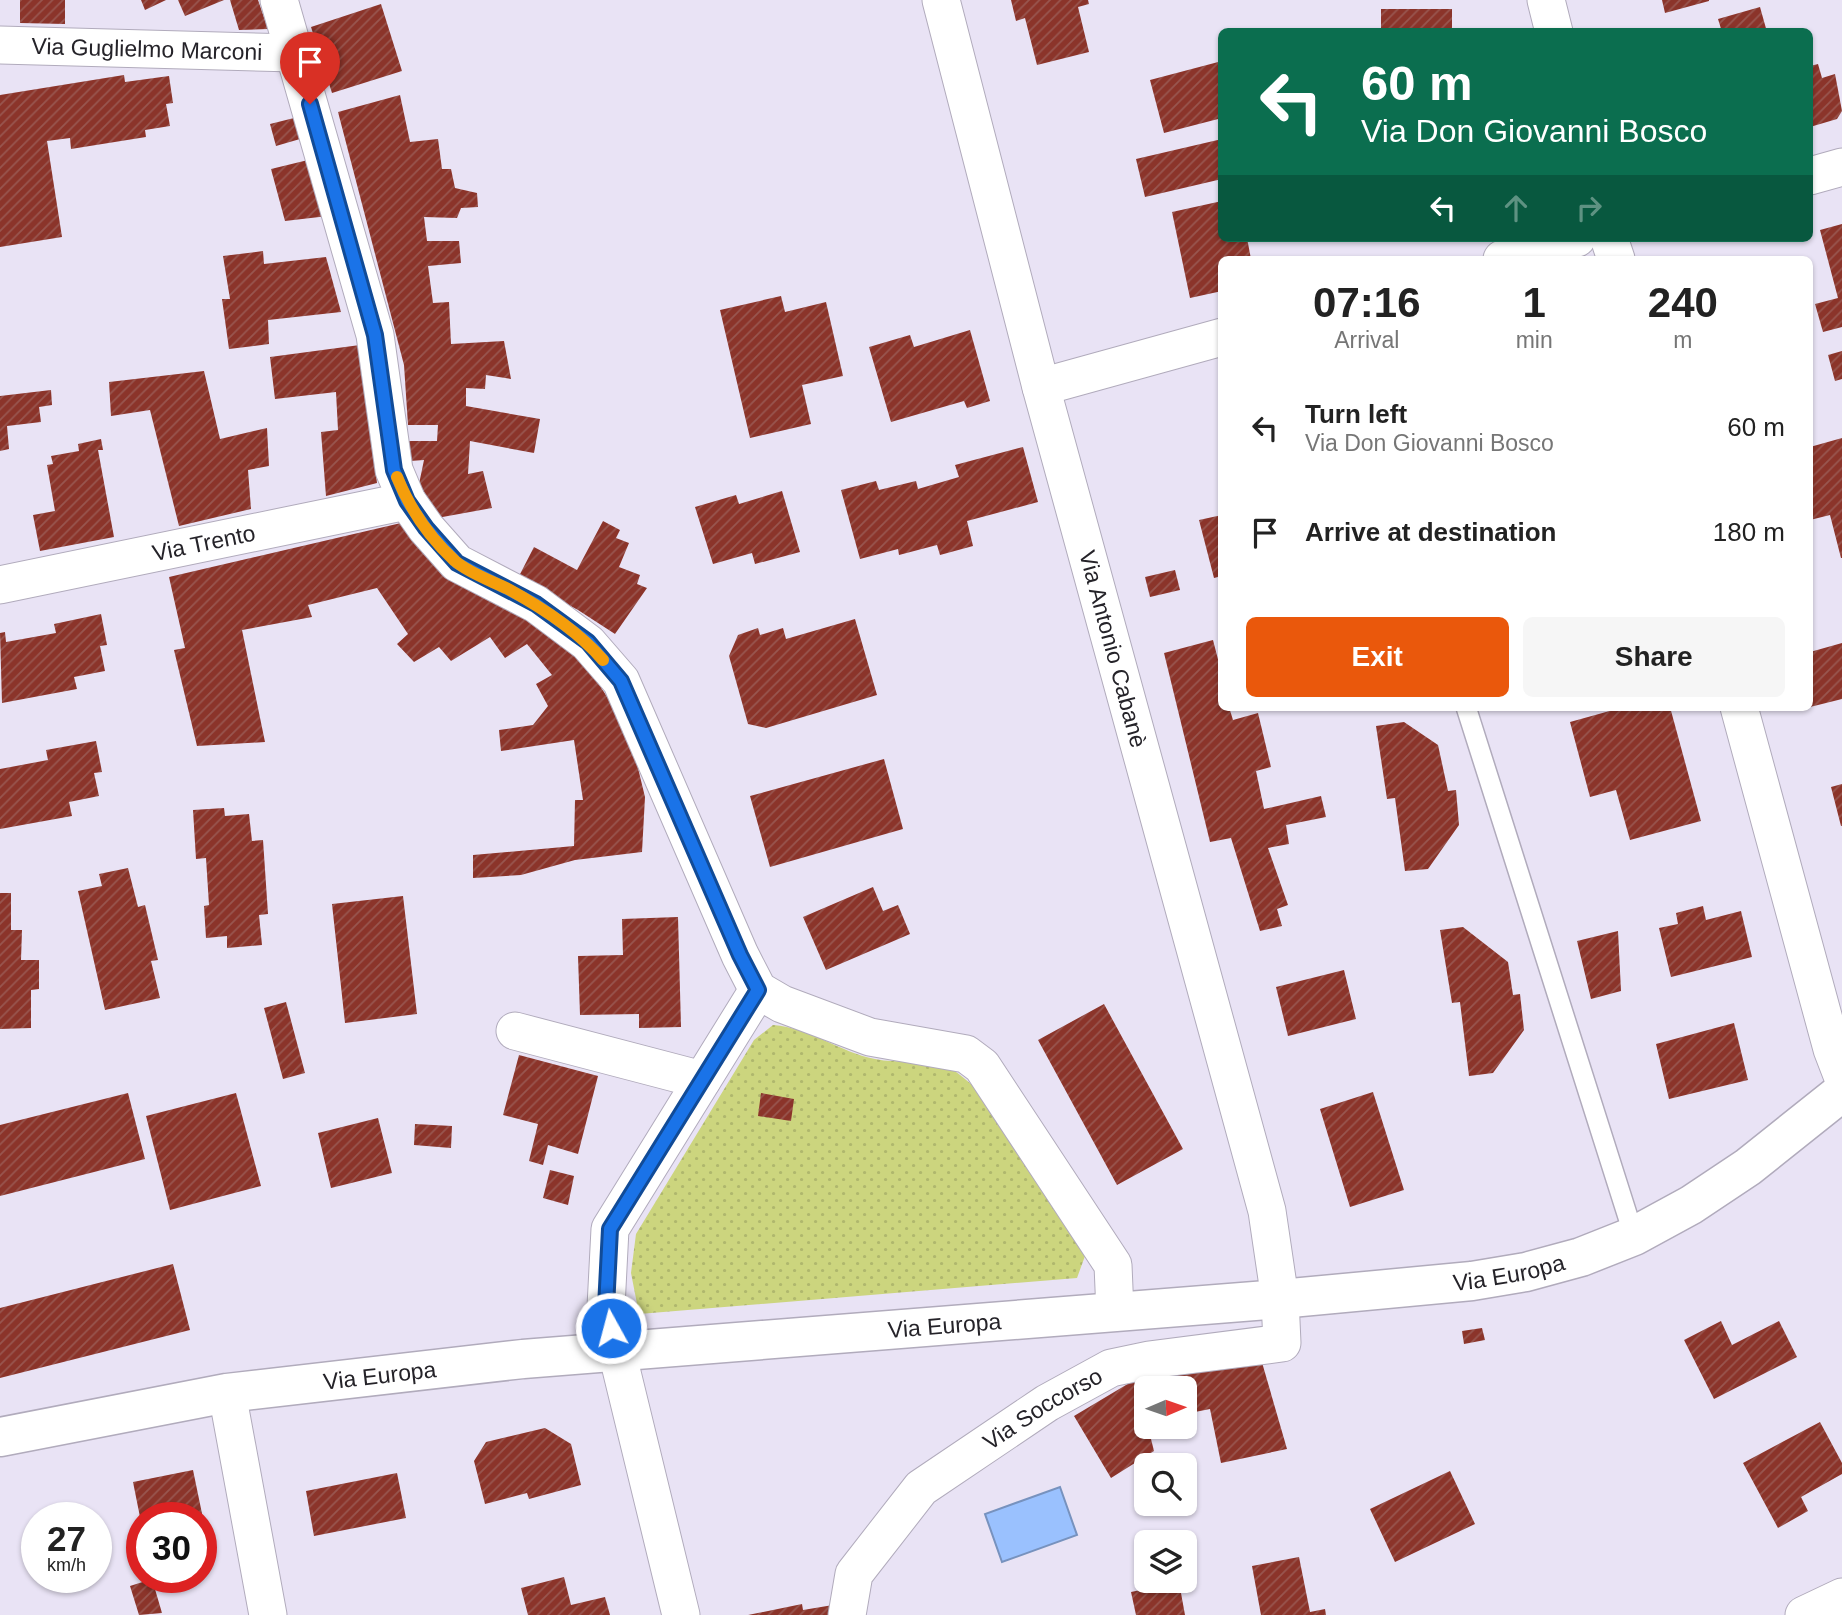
<!DOCTYPE html>
<html lang="en">
<head>
<meta charset="utf-8">
<style>
  :root { --surface:#fff; --page:#f6f6f6; --text:#222; --muted:#767676; --accent:#ea580c }
  body { margin:0; font-family:Helvetica,sans-serif; background:var(--page); color:var(--text); height:100vh; display:flex; flex-direction:column; font-size:26px; white-space:nowrap }
  * { box-sizing:border-box; margin:0 }
  p { font-size:23px; color:var(--muted) }
  .icon { flex:none; width:38px; height:38px; fill:none; stroke:currentColor; stroke-width:2; stroke-linecap:round; stroke-linejoin:round }
  .map { position:relative; flex:1; overflow:hidden }
  .drawer { position:absolute; left:1218px; top:256px; width:595px; height:455px; display:flex; flex-direction:column; background:var(--surface); border-radius:10px; box-shadow:0 2px 5px #0004 }
  .drawer>* { flex:none }
  .top-card { position:absolute; left:1218px; top:28px; width:595px; height:214px; border-radius:10px; box-shadow:0 2px 5px #0004; background:#0b6e4f; color:#fff; overflow:hidden }
  .needle { width:46px; rotate:88deg }
  .tools { position:absolute; left:1134px; top:1376px; display:grid; gap:14px }
  .tools a { display:grid; place-items:center; width:63px; height:63px; border-radius:10px; background:var(--surface); box-shadow:0 2px 5px #0004; font-size:35px }
  .speed { position:absolute; left:21px; top:1502px; display:flex; gap:14px; font-size:35px; font-weight:700; text-align:center }
  .speed>* { display:grid; place-content:center; width:91px; height:91px; border-radius:50%; background:var(--surface); box-shadow:0 2px 5px #0004; line-height:1 }
  .speed small { font-size:18px; font-weight:400 }
  .speed .limit { border:10px solid #d22; background:#fff; color:#111 }
  .pin { position:absolute; display:grid; place-items:center; width:60px; height:60px; color:#fff; margin:-72px -30px; border-radius:50% 50% 50% 0; rotate:-45deg; box-shadow:0 0 7px #0007 }
  .pin .icon { rotate:45deg }
  .me { position:absolute; width:77px; margin:-38px; rotate:353deg; stroke-linejoin:round; filter:drop-shadow(0 0 5px #0008) }
  .turn { display:flex; align-items:center; gap:24px; height:147px; padding:0 28px; font-size:32px }
  .turn .icon { width:91px; height:91px; stroke-width:2.5 }
  .turn b { display:block; font-size:49px; line-height:60px }
  .lanes { display:flex; align-items:center; height:66px; padding:0 28px; background:#0003; justify-content:center; gap:35px; direction:ltr }
  .lanes .off { opacity:.35 }
  .eta { display:flex; justify-content:space-evenly; align-items:center; height:119px; text-align:center }
  .eta b { font-size:42px; font-weight:800; line-height:49px }
  .cta { display:flex; gap:14px; margin-top:auto; padding:14px 28px }
  .cta a { flex:1; height:80px; border-radius:10px; background:var(--accent); color:#fff; font-size:28px; font-weight:800; line-height:80px; text-align:center }
  .cta a+a { background:var(--page); color:var(--text) }
  ul { padding:0; list-style:none }
  li { display:flex; align-items:center; gap:21px; height:105px; padding:0 28px }
  li div { flex:1 }
  li b { display:block; font-size:26px }
  li em { font-style:normal }
  .map>svg:first-child { display:block }
  .grass { fill:url(#grass-dots) }
  .water { fill:#9ac1fe; stroke:#7792be; stroke-width:2 }
  .building { fill:url(#building-hatch) }
  .lines { fill:none; stroke-linecap:round; stroke-linejoin:round }
  .service-casing { stroke:#b1abbc; stroke-width:22 }
  .minor-casing { stroke:#b1abbc; stroke-width:39 }
  .tertiary-casing { stroke:#b1abbc; stroke-width:41 }
  .service { stroke:#fff; stroke-width:19 }
  .minor { stroke:#fff; stroke-width:37 }
  .tertiary { stroke:#fff; stroke-width:38 }
  .route-casing { stroke:#114b97; stroke-width:18 }
  .route { stroke:#1a73e8; stroke-width:12 }
  .slow { stroke:#f59e0b; stroke-width:12 }
  .labels { text-anchor:middle; dominant-baseline:central; stroke-width:7; stroke-linejoin:round; paint-order:stroke }
  .street-label { font-size:23px; fill:#252329; stroke:#fff }
</style>
</head>
<body>
<div class="map">
<svg width="1842" height="1615" viewBox="0 0 1842 1615">
  <defs>
    <pattern id="grass-dots" width="8" height="8" patternUnits="userSpaceOnUse" patternTransform="scale(1.75)"><rect width="8" height="8" fill="#ccd57e"/><path d="M2 2h.1M6 6h.1" fill="none" stroke="#afb76d" stroke-width="1.8" stroke-linecap="round"/></pattern>
    <pattern id="building-hatch" width="6" height="6" patternUnits="userSpaceOnUse" patternTransform="scale(1.75)"><rect width="6" height="6" fill="#8b342a"/><path d="M-1 1l2-2M0 6l6-6M5 7l2-2" fill="none" stroke="#98564f"/></pattern>
  </defs>
  <rect width="100%" height="100%" fill="#e9e3f5"/>
  <path class="grass" d="M773 1025C811 1028 839 1052 875 1059 898 1064 922 1058 944 1066 957 1070 968 1082 979 1091L1085 1256 1077 1278 639 1314 631 1273 636 1234 754 1040Z"/>
  <path class="water" d="M1060 1487 1077 1535 1002 1562 985 1514Z"/>
  <path class="building" d="M20 0H65V24L20 23Z
    M141 0H166L145 10Z
    M178 0H224L185 16Z
    M230 0H258L268 29 239 30Z
    M1011 0H1088L1089 4 1078 7 1089 52 1037 65 1025 18 1016 21Z
    M1662 0H1709V1L1665 13Z
    M381 4 402 71 332 93 311 27Z
    M1760 7 1767 32H1722L1718 19Z
    M1381 9H1452V32H1381Z
    M1222 61V118L1164 133 1150 80Z
    M1818 64 1822 78 1835 74 1842 111 1837 119 1810 127V66Z
    M124 75 125 82 169 76 173 103 166 104 170 126 145 130 146 137 71 149 70 138 47 141 62 237 0 247V95Z
    M400 95 410 142 438 139 442 169H451L455 188 477 193 478 207 461 208 457 218 424 217 427 241H459L461 263 428 266 433 303 449 302 451 344 504 341 511 379 486 375 485 389 466 388V406L540 419 534 453 470 441 468 474 483 471 492 508 437 518 419 484 424 460 410 461 408 441H437L438 425H408L404 365 338 112Z
    M294 118 300 139 276 146 270 124Z
    M1222 139V179L1145 197 1136 159Z
    M308 160 328 216 285 221 271 169Z
    M1222 201V238H1247L1251 259H1222V291L1190 298 1172 212Z
    M1842 224V327L1823 332 1815 304 1838 298 1820 230Z
    M263 251 264 264 326 257 341 312 268 320 269 344 229 349 222 299H230L223 256Z
    M781 296 785 312 826 302 843 376 802 385 811 424 750 438 720 310Z
    M970 330 990 401 967 408 964 401 891 422 869 347 910 335 914 347Z
    M360 345 377 483 326 496 321 432 338 430 336 392 275 399 270 357Z
    M1842 351V379L1835 381 1828 355Z
    M204 371 220 439 267 428 269 466 248 470 251 509 179 526 150 410 111 416 109 382Z
    M51 390 52 405 39 407 41 422 7 426 9 449 0 451V396Z
    M1842 438V558H1841L1830 515 1810 520V447Z
    M101 439 103 450H98L114 537 40 551 33 515 55 511 47 465 53 464 51 456 79 451 78 444Z
    M1023 447 1038 502 967 521 973 546 940 555 937 545 899 555 898 549 860 559 841 490 876 481 879 490 916 481 918 489 959 477 955 465Z
    M782 491 800 552 755 564 752 553 713 564 695 507 736 495 739 504Z
    M1222 515V576L1214 578 1199 520Z
    M603 521 620 530 616 538 629 543 619 567 640 575 637 584 647 588 615 634 578 610 518 578 534 547 577 570Z
    M401 523 558 634 584 661 629 731 645 797 642 852 575 860 521 875 473 878V855L574 846 575 800H583L574 740 501 751 499 730 533 725 548 706 536 684 552 675 527 644 505 658 490 637 451 661 439 647 414 662 397 644 408 634 377 588 308 605 312 617 242 630 265 742 197 746 174 650 185 648 169 577Z
    M1175 570 1180 590 1150 597 1145 577Z
    M101 614 107 645 100 646 105 671 74 677 77 689 2 703 0 633 5 632 6 642 56 633 54 624Z
    M855 619 877 695 766 728 748 724 729 656 738 635 758 628 760 635 783 628 786 639Z
    M1213 640 1222 675V707H1229L1233 720 1258 713 1271 767 1256 771 1264 809 1321 796 1326 817 1286 825 1289 844 1268 848 1288 905 1277 909 1282 926 1260 931 1231 838 1210 842 1164 653Z
    M1842 643V699L1810 707V652Z
    M1624 707H1670L1701 821 1630 840 1616 790 1590 797 1570 722Z
    M1404 722 1438 745 1448 791 1456 790 1459 825 1428 869 1405 871 1395 798 1387 799 1376 726Z
    M96 741 102 772 94 773 99 796 69 802 72 816 0 829V769L48 760 46 750Z
    M884 759 903 829 770 867 750 796Z
    M1842 784V826H1841L1831 787Z
    M224 808 225 816 249 814 252 841 263 840 268 914 259 915 262 945 227 948V936L206 938 204 906 209 905 206 858 196 859 193 810Z
    M128 868 138 907 145 905 158 960 151 961 160 998 105 1010 78 891 102 886 99 874Z
    M873 887 883 911 898 905 910 934 826 970 803 917Z
    M0 893H11V930H22L21 960H39V989L31 990V1028L0 1029Z
    M403 896 417 1014 345 1023 332 904Z
    M1703 906 1706 920 1741 911 1752 957 1671 977 1659 928 1678 924 1676 913Z
    M678 917 681 1027 639 1028V1014L580 1015 578 956 623 955 622 919Z
    M1463 927 1508 962 1513 995 1520 994 1524 1030 1493 1073 1469 1076 1460 1002 1452 1003 1440 930Z
    M1618 931 1621 991 1591 999 1577 941Z
    M1344 970 1356 1019 1288 1036 1276 987Z
    M286 1002 305 1073 283 1079 264 1008Z
    M1104 1004 1183 1149 1117 1185 1038 1040Z
    M1734 1023 1748 1080 1669 1099 1656 1044Z
    M519 1055 598 1076 578 1154 548 1145 543 1165 529 1161 538 1124 503 1115Z
    M1373 1092 1404 1190 1350 1207 1320 1109Z
    M128 1093 145 1159 0 1196V1125Z
    M236 1093 261 1186 170 1210 146 1116Z
    M761 1093 794 1099 791 1121 758 1116Z
    M378 1118 392 1173 331 1188 318 1133Z
    M415 1124 452 1126 451 1148 414 1145Z
    M550 1170 574 1176 568 1205 543 1198Z
    M173 1264 190 1330 0 1378V1308Z
    M1721 1321 1732 1345 1779 1321 1797 1357 1714 1399 1684 1340Z
    M1482 1328 1485 1340 1464 1344 1462 1331Z
    M1261 1359 1287 1449 1221 1463 1210 1409 1185 1414V1388H1149L1147 1377Z
    M1136 1379 1154 1451 1111 1478 1074 1416Z
    M1820 1422 1842 1463V1474L1801 1497 1808 1511 1778 1528 1743 1463Z
    M545 1428 571 1444 581 1485 529 1499 527 1493 485 1504 474 1461 486 1442Z
    M193 1470 205 1528 201 1529V1517H140L133 1482Z
    M1450 1471 1475 1524 1395 1562 1370 1509Z
    M397 1473 406 1518 314 1536 306 1491Z
    M1299 1557 1310 1612 1325 1609 1326 1615H1261L1252 1566Z
    M564 1577 571 1605 605 1597 610 1615H528L521 1588Z
    M152 1579 162 1613 139 1615 130 1586Z
    M1179 1582 1185 1615H1136L1131 1592Z
    M802 1604 803 1610 833 1605 835 1615H748Z"/>
  <g class="lines">
    <g class="service-casing">
      <path id="service" d="M1466 707 1634 1236"/>
    </g>
    <g class="minor-casing">
      <g id="minor">
        <path d="M279 0 375 335 394 470 407 501 426 528 457 563 536 604 588 643 621 681 740 955 758 990 782 1004 870 1037 966 1054 982 1066 1113 1265 1115 1312"/>
        <path d="M1546 0 1554 32"/>
        <path id="s1" d="M0 45 295 53"/>
        <path d="M1810 176 1842 167"/>
        <path d="M1609 238 1616 259"/>
        <path d="M1502 259 1577 238"/>
        <path d="M1041 387 1222 337"/>
        <path id="s2" d="M0 585 407 501"/>
        <path d="M1739 707 1832 1049 1842 1075"/>
        <path d="M515 1031 702 1080"/>
        <path d="M227 1393 268 1615"/>
        <path d="M681 1615 606 1307 610 1229 758 990"/>
        <path id="s3" d="M847 1615 854 1574 921 1488 1047 1403 1111 1368 1149 1360 1282 1343 1280 1299 1267 1211 1041 387 941 0"/>
        <path d="M1804 1615 1842 1597"/>
      </g>
    </g>
    <g class="tertiary-casing">
      <g id="tertiary">
        <path id="s4" d="M0 1437 227 1393 523 1359 1280 1299 1472 1281 1526 1272 1581 1257 1634 1236 1691 1205 1748 1167 1842 1092"/>
      </g>
    </g>
    <use href="#service" class="service"/>
    <use href="#minor" class="minor"/>
    <use href="#tertiary" class="tertiary"/>
  </g>
  <g class="lines">
    <g class="route-casing">
      <path id="route" d="M310 104 375 335 394 470 407 501 426 528 457 563 536 604 588 642 621 681 740 955 758 990 610 1229 606 1307 611 1328"/>
    </g>
    <use href="#route" class="route"/>
    <path class="slow" d="M397 477C410 509 430 538 455 561 469 573 492 581 508 589 543 608 577 630 603 660"/>
  </g>
  <g class="labels">
    <g class="street-label">
      <text stroke="none"><textPath href="#s1" startOffset="147">Via Guglielmo Marconi</textPath></text>
      <text stroke="none"><textPath href="#s2" startOffset="208">Via Trento</textPath></text>
      <text transform="translate(1113 649) rotate(75)">Via Antonio Cabanè</text>
      <text stroke="none"><textPath href="#s4" startOffset="1519">Via Europa</textPath></text>
      <text stroke="none"><textPath href="#s4" startOffset="952">Via Europa</textPath></text>
      <text stroke="none"><textPath href="#s4" startOffset="385">Via Europa</textPath></text>
      <text stroke="none"><textPath href="#s3" startOffset="296">Via Soccorso</textPath></text>
    </g>
  </g>
</svg>
<div class="tools">
<a><svg class="needle" viewBox="-14 -14 28 28"><path d="M0-13l5 13h-10z" fill="#e53935"/><path d="M0 13l5-13h-10z" fill="#767676"/></svg></a>
<a><svg class="icon" aria-label="search" viewBox="0 0 24 24"><circle cx="10" cy="10" r="6"/><path d="M15 15l6 6"/></svg></a>
<a><svg class="icon" aria-label="layers" viewBox="0 0 24 24"><path d="M12 4l9 5-9 5-9-5zM3 14l9 5 9-5"/></svg></a>
</div>
<div class="speed"><div>27<small>km/h</small></div><div class="limit">30</div></div>
<div class="pin" style="left:310px;top:104px;background:#d93025"><svg class="icon" aria-label="arrive" viewBox="0 0 24 24"><path d="M6 21V4h12l-3 4 3 4H6"/></svg></div>
<svg class="me" style="left:611px;top:1328px" viewBox="-20 -20 40 40"><circle r="17" fill="#1a73e8" stroke="#fff" stroke-width="3"/><path d="M0-11L8 9 0 5-8 9z" fill="#fff"/></svg>
<div class="top-card">
<div class="turn"><svg class="icon" aria-label="left" viewBox="0 0 24 24"><path d="M17 20v-9H6M10 6l-5 5 5 5"/></svg><div><b>60 m</b>Via Don Giovanni Bosco</div></div>
<div class="lanes"><svg class="icon" aria-label="left" viewBox="0 0 24 24"><path d="M17 20v-9H6M10 6l-5 5 5 5"/></svg><svg class="icon off" aria-label="ahead" viewBox="0 0 24 24"><path d="M12 20V5M6 11l6-6 6 6"/></svg><svg class="icon off" aria-label="right" viewBox="0 0 24 24"><path d="M7 20v-9h11M14 6l5 5-5 5"/></svg></div>
</div>
<section class="drawer">
<div class="eta">
<div><b>07:16</b><p>Arrival</p></div>
<div><b>1</b><p>min</p></div>
<div><b>240</b><p>m</p></div>
</div>
<ul>
<li><svg class="icon" aria-label="left" viewBox="0 0 24 24"><path d="M17 20v-9H6M10 6l-5 5 5 5"/></svg><div><b>Turn left</b><p>Via Don Giovanni Bosco</p></div><em>60 m</em></li>
<li><svg class="icon" aria-label="arrive" viewBox="0 0 24 24"><path d="M6 21V4h12l-3 4 3 4H6"/></svg><div><b>Arrive at destination</b></div><em>180 m</em></li>
</ul>
<div class="cta"><a>Exit</a><a>Share</a></div>
</section>
</div>
</body>
</html>
